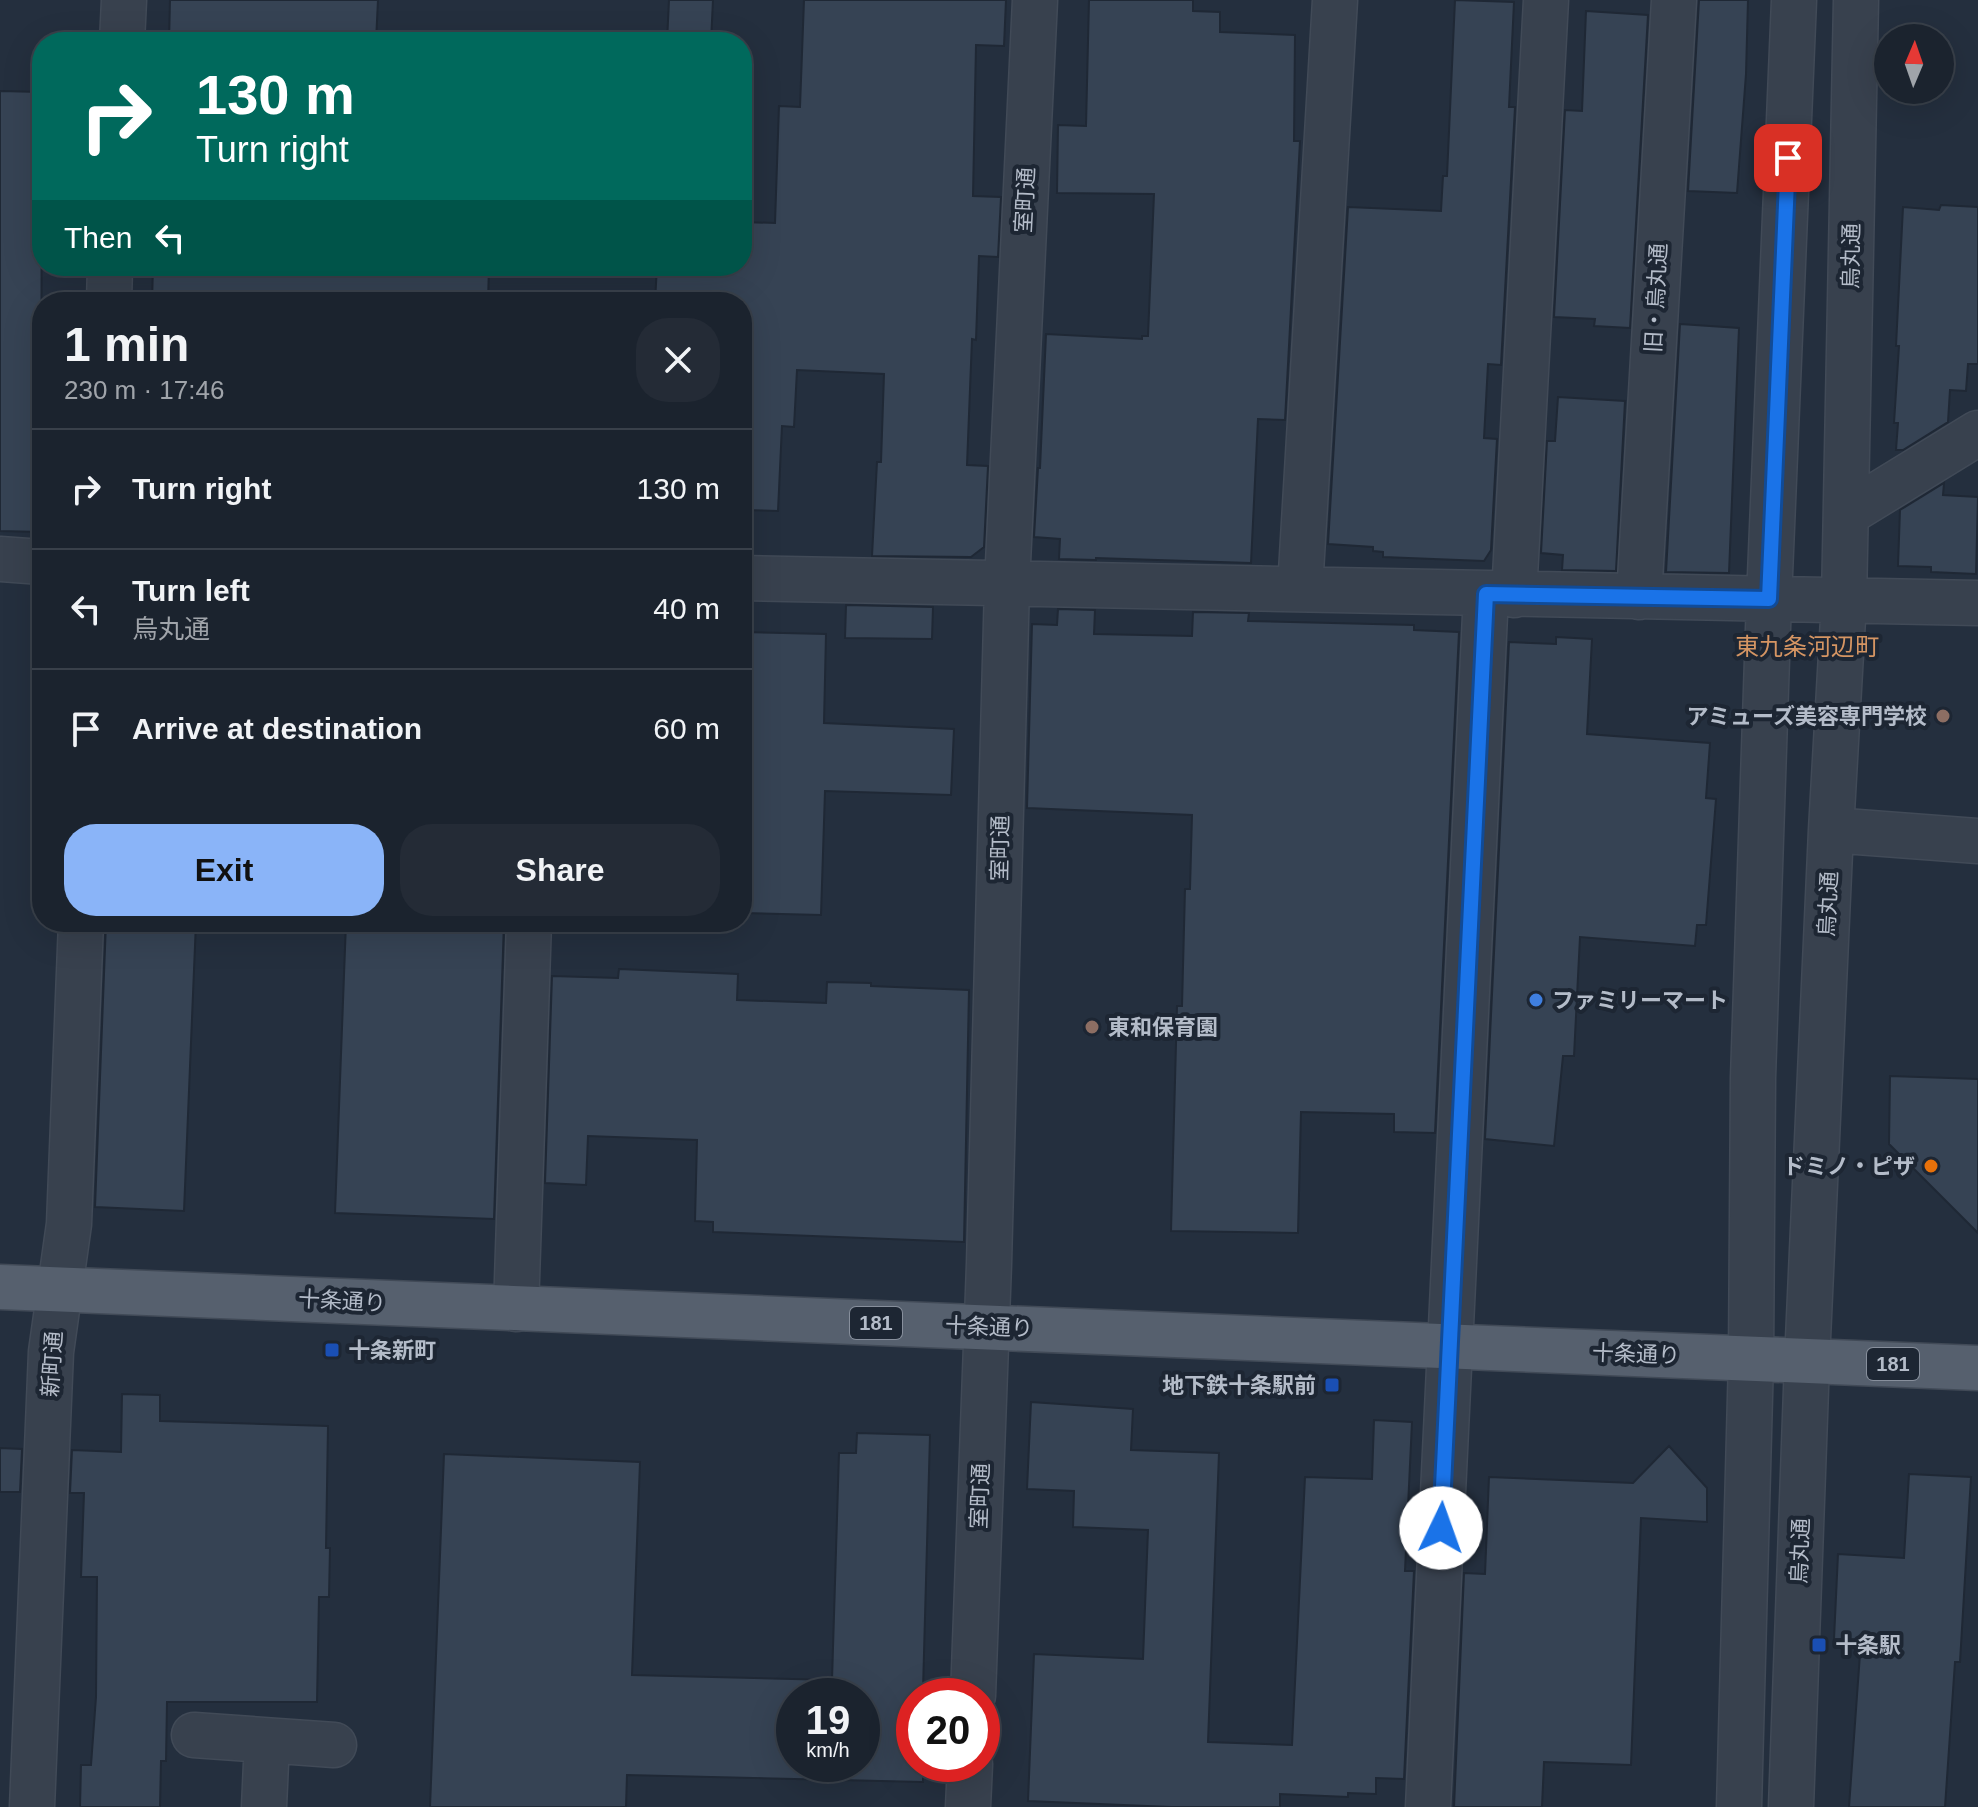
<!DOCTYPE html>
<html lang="en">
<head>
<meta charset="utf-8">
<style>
  :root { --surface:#1b232e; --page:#242b36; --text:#f1f3f6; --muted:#a0a4aa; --line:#39404a; --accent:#8ab4f8 }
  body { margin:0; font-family:Arial,"Noto Sans JP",sans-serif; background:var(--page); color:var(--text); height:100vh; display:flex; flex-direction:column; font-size:30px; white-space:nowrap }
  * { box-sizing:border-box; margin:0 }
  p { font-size:26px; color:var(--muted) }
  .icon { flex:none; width:44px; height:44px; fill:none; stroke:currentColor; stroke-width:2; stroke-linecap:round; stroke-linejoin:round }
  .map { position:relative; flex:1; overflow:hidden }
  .panel { position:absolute; left:32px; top:292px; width:720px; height:640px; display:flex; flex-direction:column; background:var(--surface); border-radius:32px; box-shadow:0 8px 32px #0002,0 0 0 2px var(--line) }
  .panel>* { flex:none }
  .guide { position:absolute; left:32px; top:32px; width:720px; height:244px; border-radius:32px; box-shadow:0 8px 32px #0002,0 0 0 2px var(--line); background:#00695c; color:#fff; overflow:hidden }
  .needle { width:52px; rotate:2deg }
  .controls { position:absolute; left:1874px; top:24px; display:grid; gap:16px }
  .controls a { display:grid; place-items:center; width:80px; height:80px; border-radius:50%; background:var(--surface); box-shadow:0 8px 32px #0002,0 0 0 2px var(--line); font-size:40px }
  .speed { position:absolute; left:776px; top:1678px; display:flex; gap:16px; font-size:40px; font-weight:700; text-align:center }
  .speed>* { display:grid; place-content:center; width:104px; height:104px; border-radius:50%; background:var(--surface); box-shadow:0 8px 32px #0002,0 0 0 2px var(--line); line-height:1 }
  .speed small { font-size:20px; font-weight:400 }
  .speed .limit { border:12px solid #d22; background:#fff; color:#111 }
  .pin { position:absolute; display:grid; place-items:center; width:68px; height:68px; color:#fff; margin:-34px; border-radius:16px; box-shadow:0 4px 12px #0006 }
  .me { position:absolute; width:88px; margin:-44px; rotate:3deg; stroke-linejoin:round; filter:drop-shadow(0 0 6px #0008) }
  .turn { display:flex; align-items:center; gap:28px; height:168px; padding:0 32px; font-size:36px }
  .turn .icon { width:104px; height:104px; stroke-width:2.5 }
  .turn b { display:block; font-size:56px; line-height:68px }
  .then { display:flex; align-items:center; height:76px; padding:0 32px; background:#0003; gap:16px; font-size:30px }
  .round { display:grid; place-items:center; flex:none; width:84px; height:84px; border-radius:32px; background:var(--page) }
  .headline { display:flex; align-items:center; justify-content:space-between; height:136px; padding:0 32px }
  h1 { font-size:48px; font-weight:700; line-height:60px }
  .cta { display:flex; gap:16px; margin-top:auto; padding:16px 32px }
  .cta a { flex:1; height:92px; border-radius:32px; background:var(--accent); color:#111; font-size:32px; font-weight:700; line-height:92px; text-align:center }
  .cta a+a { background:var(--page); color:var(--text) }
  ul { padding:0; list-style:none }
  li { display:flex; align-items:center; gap:24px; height:120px; padding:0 32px; border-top:2px solid var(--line) }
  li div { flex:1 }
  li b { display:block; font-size:30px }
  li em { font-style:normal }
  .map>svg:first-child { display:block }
  .building { fill:#364354; stroke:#1f2835; stroke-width:2; fill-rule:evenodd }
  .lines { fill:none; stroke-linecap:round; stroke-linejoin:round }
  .minor-casing { stroke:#414a57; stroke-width:47 }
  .major-casing { stroke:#414a57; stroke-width:47 }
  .minor { stroke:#38414e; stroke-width:44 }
  .major { stroke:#56606e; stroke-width:44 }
  .route-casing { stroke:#114b97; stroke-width:20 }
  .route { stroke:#1a73e8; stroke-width:14 }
  .education-dot { fill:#8d6e63; stroke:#1d2633; stroke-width:3 }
  .shop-dot { fill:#3f7fe0; stroke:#1d2633; stroke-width:3 }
  .food-dot { fill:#e8710a; stroke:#1d2633; stroke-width:3 }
  .transit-dot { fill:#1a4fb4; stroke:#1d2633; stroke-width:3 }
  .labels { text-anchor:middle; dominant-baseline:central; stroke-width:8; stroke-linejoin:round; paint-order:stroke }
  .shield { fill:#1d2633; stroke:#878f9c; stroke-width:2 }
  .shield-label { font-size:20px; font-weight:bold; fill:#b4bcc9 }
  .street-label { font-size:22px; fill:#b4bcc9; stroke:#1d2633 }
  .poi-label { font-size:22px; font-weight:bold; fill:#b4bcc9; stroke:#1d2633; text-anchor:start }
  .neighbourhood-label { font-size:24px; fill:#d59563; stroke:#1d2633 }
</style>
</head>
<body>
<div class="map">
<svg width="1978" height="1807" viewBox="0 0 1978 1807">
  <rect width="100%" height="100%" fill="#242f3e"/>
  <path class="building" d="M170 0H378L376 42H169Z
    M669 0H713L711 42H667Z
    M804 0H1006L1004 46 976 45 973 196 1001 197 998 257 979 256 976 340 972 339 967 465 988 466 984 547 971 557 872 556 877 462H881L884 374 797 370 794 427 782 426 778 511 742 510V302H655L657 266H742V222L775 223 779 106 800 107Z
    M1089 0H1193V11L1220 12V32L1295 35 1294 141H1300L1285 420 1258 419 1251 563 1096 558V560L1059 559 1060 539 1034 537 1038 468H1040L1046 334 1142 339V336H1148L1154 194 1057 193 1058 125 1086 126Z
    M1455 0 1514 2 1509 107H1515L1501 365 1488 364 1484 438 1497 439 1491 550 1484 561 1383 557V552L1373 551V547L1328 544 1348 207 1441 211 1443 176H1447Z
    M1699 0H1748L1746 74 1737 193 1688 191Z
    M1586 11 1648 15 1630 328 1594 326 1595 319 1554 317 1565 110 1582 111Z
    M0 91 42 92 41 532 0 531Z
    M1941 205 1978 207V364H1968L1966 391 1950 390 1948 422 1903 450H1896L1898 423H1894L1899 346H1896L1903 207 1939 210Z
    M153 266H489L488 302H152Z
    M1680 324 1739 328 1729 573 1666 572Z
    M1558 397 1625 401 1616 571 1562 570 1563 555 1541 553 1547 441H1555Z
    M1944 483 1943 495 1978 497 1976 574 1931 572V567L1898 566 1900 510Z
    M846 605 933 607 932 639 845 638Z
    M1058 609 1095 610 1094 634 1192 636 1193 612 1249 613 1248 621 1414 625V630L1459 632 1435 1133 1394 1132V1114L1301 1112 1298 1233 1171 1231 1177 1006H1182L1185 889H1190L1192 815 1027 808 1032 624 1057 625Z
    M742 632 826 634 824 723 954 729 951 795 825 791 821 915 742 913Z
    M1556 637 1592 639 1587 734 1710 743 1706 798 1716 799 1706 925H1697L1695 946 1580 937 1574 1056H1563L1554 1146 1485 1139 1509 642 1556 644Z
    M106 922H196L184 1211 95 1207Z
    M346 922H504L494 1219 335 1213Z
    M619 969 738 974 737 1000 826 1003 827 982 871 983V986L969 990 964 1242 713 1232V1222L695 1221 697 1140 588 1136 586 1185 545 1183 552 976 618 978Z
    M1890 1076 1978 1079V1233L1889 1144Z
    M122 1394 160 1395V1421L328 1426 326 1548H330L329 1597H319L317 1702H167L166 1761H161L160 1807H80L81 1765H91L96 1697 97 1577H81L84 1493H70L72 1450 121 1452Z
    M1031 1402 1133 1409 1131 1450 1219 1453 1208 1742 1292 1745 1305 1477 1372 1479 1374 1420 1412 1422 1405 1571H1414L1404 1779 1376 1778V1794L1348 1793V1797L1280 1794V1807H1171L1028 1801 1034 1654 1143 1659 1148 1530 1073 1527 1074 1491 1027 1489Z
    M857 1433 930 1435 923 1690H925V1696H914V1764H923V1782L627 1775 626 1807H430L444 1454 640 1462 632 1675 832 1680 839 1453H856ZM794 1696H862V1764H794Z
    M1669 1446 1707 1488V1522L1641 1518 1631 1765 1544 1762 1542 1807H1454L1464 1573 1485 1574 1489 1477 1633 1483Z
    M0 1448 22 1449 20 1492H0Z
    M1909 1474 1971 1477 1960 1662H1955L1945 1807H1849L1861 1640 1834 1639 1838 1554 1904 1558Z"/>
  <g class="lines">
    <g class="minor-casing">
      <path id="minor" d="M122 42 124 0
        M109 302 110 266
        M1846 514 1978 433
        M0 559 42 562
        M742 578 1978 603
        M1300 589 1335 0
        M1514 595 1546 0
        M1639 597 1674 0
        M1831 830 1978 841
        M516 1309 529 922
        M973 1696 989 1264 1007 584 1035 0
        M194 1735 334 1745
        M32 1807 51 1352 69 1224 81 922
        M264 1807 267 1741
        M968 1807 970 1764
        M1428 1807 1486 594
        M1739 1807 1751 1359 1753 1078 1769 599 1794 0
        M1791 1807 1807 1361 1831 830 1844 601 1856 0"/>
    </g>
    <g class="major-casing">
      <path id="major" d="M0 1287 1978 1368"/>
    </g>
    <use href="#minor" class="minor"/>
    <use href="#major" class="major"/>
  </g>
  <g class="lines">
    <g class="route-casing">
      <path id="route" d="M1441 1528 1486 594 1769 599 1788 158"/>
    </g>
    <use href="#route" class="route"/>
  </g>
  <g class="education-dot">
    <circle cx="1943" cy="716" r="8"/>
    <circle cx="1092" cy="1027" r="8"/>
  </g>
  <circle class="shop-dot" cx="1536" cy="1000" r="8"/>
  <circle class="food-dot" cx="1931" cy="1166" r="8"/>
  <g class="transit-dot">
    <rect x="324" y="1342" width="16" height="16" rx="4"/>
    <rect x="1324" y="1377" width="16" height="16" rx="4"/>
    <rect x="1811" y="1637" width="16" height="16" rx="4"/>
  </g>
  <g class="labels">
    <g class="shield">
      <rect x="850" y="1307" width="52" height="32" rx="6"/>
      <rect x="1867" y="1348" width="52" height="32" rx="6"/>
    </g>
    <g class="shield-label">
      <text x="876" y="1323">181</text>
      <text x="1893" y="1364">181</text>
    </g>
    <g class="street-label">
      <text transform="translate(1025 200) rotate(-87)">室町通</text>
      <text transform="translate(1851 256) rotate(-89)">烏丸通</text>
      <text transform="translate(1656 298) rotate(-87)">旧・烏丸通</text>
      <text transform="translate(1000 848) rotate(-89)">室町通</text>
      <text transform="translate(1828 904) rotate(-87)">烏丸通</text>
      <text transform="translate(342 1301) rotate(3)">十条通り</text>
      <text transform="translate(989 1327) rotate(2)">十条通り</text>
      <text transform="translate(1636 1354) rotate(2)">十条通り</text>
      <text transform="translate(52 1364) rotate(-86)">新町通</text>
      <text transform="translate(980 1496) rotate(-88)">室町通</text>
      <text transform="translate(1800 1551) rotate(-88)">烏丸通</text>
    </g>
    <g class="poi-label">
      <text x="1927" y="716" text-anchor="end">アミューズ美容専門学校</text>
      <text x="1552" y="1000">ファミリーマート</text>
      <text x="1108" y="1027">東和保育園</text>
      <text x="1915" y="1166" text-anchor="end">ドミノ・ピザ</text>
      <text x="348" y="1350">十条新町</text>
      <text x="1316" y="1385" text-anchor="end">地下鉄十条駅前</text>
      <text x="1835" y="1645">十条駅</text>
    </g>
    <g class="neighbourhood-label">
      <text x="1807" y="646">東九条河辺町</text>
    </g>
  </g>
</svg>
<div class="controls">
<a><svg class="needle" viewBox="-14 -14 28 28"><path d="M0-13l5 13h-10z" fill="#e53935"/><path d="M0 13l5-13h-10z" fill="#a0a4aa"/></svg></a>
</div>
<div class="speed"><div>19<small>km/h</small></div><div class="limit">20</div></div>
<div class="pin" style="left:1788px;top:158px;background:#d93025"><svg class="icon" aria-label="arrive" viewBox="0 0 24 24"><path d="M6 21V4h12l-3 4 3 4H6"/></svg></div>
<svg class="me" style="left:1441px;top:1528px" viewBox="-20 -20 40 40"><circle r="19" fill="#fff"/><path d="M0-13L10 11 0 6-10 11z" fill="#1a73e8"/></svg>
<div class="guide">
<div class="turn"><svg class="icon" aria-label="right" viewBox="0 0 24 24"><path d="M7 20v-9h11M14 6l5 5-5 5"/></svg><div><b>130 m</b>Turn right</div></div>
<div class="then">Then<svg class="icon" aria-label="left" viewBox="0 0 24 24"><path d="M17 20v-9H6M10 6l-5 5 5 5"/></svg></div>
</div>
<section class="panel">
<div class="headline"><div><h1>1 min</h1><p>230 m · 17:46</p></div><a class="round"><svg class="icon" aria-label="close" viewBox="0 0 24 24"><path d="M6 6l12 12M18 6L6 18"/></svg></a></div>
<ul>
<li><svg class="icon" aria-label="right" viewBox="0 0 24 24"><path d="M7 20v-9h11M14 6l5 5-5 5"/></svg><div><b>Turn right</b></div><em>130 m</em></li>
<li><svg class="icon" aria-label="left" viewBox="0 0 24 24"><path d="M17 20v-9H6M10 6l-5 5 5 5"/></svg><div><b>Turn left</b><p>烏丸通</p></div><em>40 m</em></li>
<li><svg class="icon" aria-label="arrive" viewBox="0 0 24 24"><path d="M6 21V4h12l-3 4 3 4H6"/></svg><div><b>Arrive at destination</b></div><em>60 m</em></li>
</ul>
<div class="cta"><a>Exit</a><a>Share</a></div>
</section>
</div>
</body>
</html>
